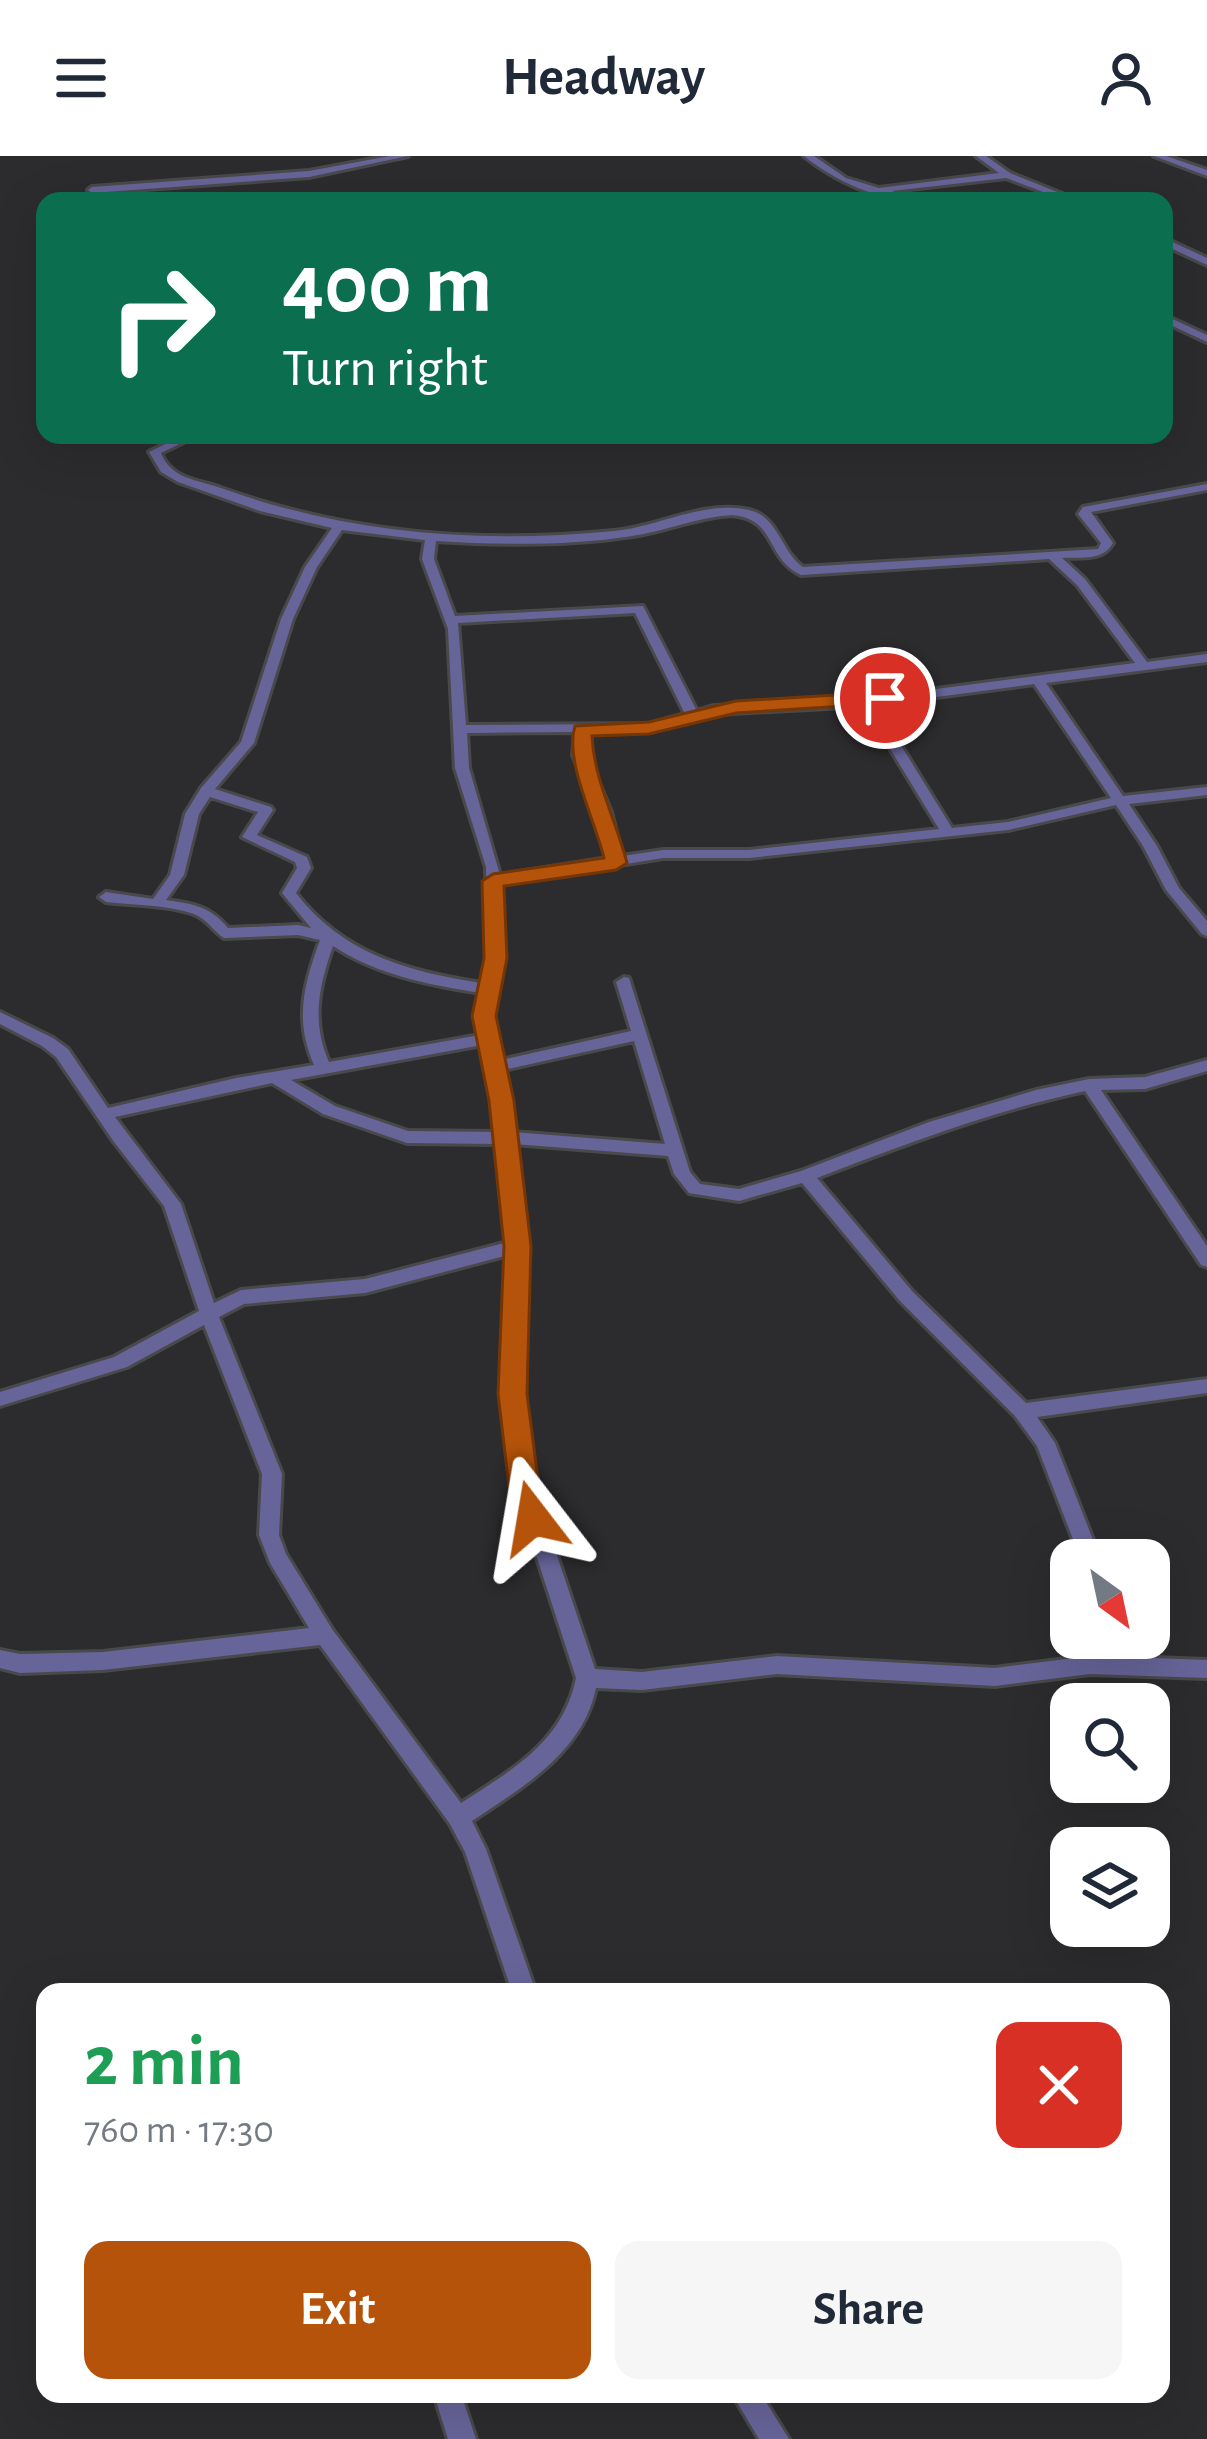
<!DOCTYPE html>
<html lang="en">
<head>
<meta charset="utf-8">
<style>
  :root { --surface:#fff; --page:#f6f6f7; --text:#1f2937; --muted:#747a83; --accent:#b45309 }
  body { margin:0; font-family:"Alegreya Sans",sans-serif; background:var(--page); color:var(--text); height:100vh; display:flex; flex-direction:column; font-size:45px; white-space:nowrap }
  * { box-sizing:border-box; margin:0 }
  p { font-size:39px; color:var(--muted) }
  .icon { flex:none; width:66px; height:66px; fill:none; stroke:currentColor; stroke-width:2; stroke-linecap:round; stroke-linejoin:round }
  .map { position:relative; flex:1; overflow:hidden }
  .details { position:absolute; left:36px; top:1827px; width:1134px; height:420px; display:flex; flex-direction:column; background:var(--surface); border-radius:24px; box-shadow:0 12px 48px #0002 }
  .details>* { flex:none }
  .guide { position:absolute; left:36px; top:36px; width:1137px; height:252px; border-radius:24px; box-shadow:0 12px 48px #0002; background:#0b6e4f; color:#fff; overflow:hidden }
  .needle { width:78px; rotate:147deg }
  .buttons { position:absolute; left:1050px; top:1383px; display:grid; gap:24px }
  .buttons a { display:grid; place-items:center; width:120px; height:120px; border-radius:24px; background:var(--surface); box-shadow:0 12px 48px #0002; font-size:60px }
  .pin { position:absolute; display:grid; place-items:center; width:102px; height:102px; color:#fff; margin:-51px; border:6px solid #fff; border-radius:50%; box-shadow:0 3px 12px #0007 }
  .me { position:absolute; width:132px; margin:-66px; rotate:346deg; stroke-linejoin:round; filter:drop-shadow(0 0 9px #0008) }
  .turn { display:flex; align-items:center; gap:42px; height:252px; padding:0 48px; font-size:54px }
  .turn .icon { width:156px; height:156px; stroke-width:2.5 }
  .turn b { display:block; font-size:84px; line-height:102px }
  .round { display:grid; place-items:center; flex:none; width:126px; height:126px; border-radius:24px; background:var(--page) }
  .headline { display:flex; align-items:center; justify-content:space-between; height:204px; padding:0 48px }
  h1 { font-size:72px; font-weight:700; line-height:90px; color:#1e9e55 }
  .cta { display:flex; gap:24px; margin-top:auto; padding:24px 48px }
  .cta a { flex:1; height:138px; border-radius:24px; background:var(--accent); color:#fff; font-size:48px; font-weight:700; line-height:138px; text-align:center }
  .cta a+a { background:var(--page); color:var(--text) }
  header { display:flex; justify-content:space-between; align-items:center; height:156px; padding:0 48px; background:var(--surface); font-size:54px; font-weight:700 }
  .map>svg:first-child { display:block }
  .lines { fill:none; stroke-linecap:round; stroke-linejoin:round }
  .minor-casing { stroke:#49494b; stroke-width:6 }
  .minor { fill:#676499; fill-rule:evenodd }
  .route { fill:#b45309; stroke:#753606; stroke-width:3 }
</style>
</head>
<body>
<header><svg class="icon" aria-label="menu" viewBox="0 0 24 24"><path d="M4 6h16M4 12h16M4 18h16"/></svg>Headway<svg class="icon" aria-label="person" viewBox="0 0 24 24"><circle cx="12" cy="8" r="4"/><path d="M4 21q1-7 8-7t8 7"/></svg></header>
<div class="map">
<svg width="1207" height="2283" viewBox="0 0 1207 2283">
  <rect width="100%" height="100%" fill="#2c2c2e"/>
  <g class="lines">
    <g class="minor-casing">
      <path id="minor" d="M390 0H408L309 21 92 37 88 34 92 31 309 15Z
        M804 0H814L846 22 879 32 999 17 976 0H986L1010 17 1080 45H1067L1006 22 892 35 920 45C878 45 835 25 804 0Z
        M1154 0H1166L1207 14V20Z
        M1164 82 1207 102V109L1164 89Z
        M1164 159 1207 179V186L1164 166Z
        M184 279H198L161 297C171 323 198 324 221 332 348 378 478 388 614 375 658 371 704 344 749 354 778 360 781 396 803 411L1098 393 1101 387 1078 358 1083 351 1207 328V334L1091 356 1113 387C1103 405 1082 401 1062 402L1085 423 1147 506 1207 498V506L1046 527 1123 640 1207 631V639L1129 648 1157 690 1179 732 1207 765V780L1202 778 1166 734 1143 690 1116 649 1008 674 749 702H663L501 728 503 802 492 860 501 904 631 875 616 826 624 821 629 822 690 1016 700 1028 739 1033 801 1015 929 966 1036 934 1089 923 1145 921 1207 904V915L1145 933 1101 934 1207 1090V1111L1201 1109 1085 935C992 955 906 988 817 1022L912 1135 1026 1247 1207 1223V1237L1037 1261 1055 1287 1101 1404H1081L1037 1290 1015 1260 900 1145 802 1027 739 1045 689 1037 674 1018 668 1000 514 988 526 1090 522 1238 534 1331 595 1513 642 1516 777 1500 995 1512 1090 1500 1131 1501 1123 1482H1143L1153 1502 1207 1504V1522L1090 1518 995 1530 777 1518 642 1534 596 1532C583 1596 523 1631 472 1665L486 1693 536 1836H512L465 1696 450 1668 320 1489 103 1514 20 1517 0 1512V1494L20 1498 103 1496 309 1472 270 1407 259 1379 262 1318 204 1169 127 1211 0 1250V1236L114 1201 199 1155 164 1050 114 986 56 901 42 890 0 868V856L53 882 68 893 108 952 236 922 314 909C294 864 304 828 320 784L298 779 224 782C213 775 207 763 194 758 168 749 134 749 106 746L99 741 106 736 153 743 170 719 185 658 201 632 241 586 281 463 305 411 332 372 260 355 178 326 161 316 149 296ZM732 359C777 363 765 402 801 419L1049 403 1077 429 1135 507 868 542 714 550 697 555 643 450 455 460 434 403 436 385C501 389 568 390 632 380 666 375 697 361 732 359ZM342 374 425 384 422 403 448 473 455 612 486 711 487 802 482 827C409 816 343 798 296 737L311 712 307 701 257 679 273 654 271 651 215 633 254 587 293 463 317 411ZM635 457 685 558 649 568 466 569 458 467ZM1034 528 1111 642 1008 666 952 672 876 549ZM864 550 939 673 749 694H663L622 700 611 656 587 599 589 576H649L715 558ZM575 576 573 599 597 656 608 702 500 719 469 612 467 577ZM210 641 258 656 242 681 295 706 297 712 282 737 311 772 298 769 228 772C210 750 193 748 166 744L184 719 199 658ZM333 790C377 819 430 829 481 837L476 860 480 879 329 906C311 865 319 830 333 790ZM634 885 665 988 513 976 503 914ZM482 889 496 976 408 975 335 950 291 924ZM272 927 323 958 407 987 497 988 508 1086 365 1123 241 1134 214 1147 181 1048 115 961ZM508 1099 504 1238 514 1331 576 1522C563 1586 512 1614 461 1647L332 1473 286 1398 279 1379 282 1318 219 1161 244 1148 365 1137Z
        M441 2238H461L476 2283H448L437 2248Z
        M732 2238H761L789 2283H759Z"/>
    </g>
    <use href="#minor" class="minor"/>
  </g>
  <path class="route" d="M885 536 895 542 892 547 736 557 649 578 592 580C594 624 616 664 627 707L616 714 504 730 507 802 496 860 514 945 531 1090 527 1238 539 1331 548 1362 544 1371 533 1374 523 1371 509 1331 498 1238 504 1090 489 945 472 860 484 802 482 725 493 718 604 702C595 664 564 604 575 570L649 566 736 545Z"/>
</svg>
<div class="buttons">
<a><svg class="needle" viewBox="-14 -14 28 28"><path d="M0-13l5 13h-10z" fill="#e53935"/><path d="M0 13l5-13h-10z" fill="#747a83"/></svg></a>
<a><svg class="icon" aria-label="search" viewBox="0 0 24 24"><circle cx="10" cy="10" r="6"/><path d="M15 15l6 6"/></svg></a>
<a><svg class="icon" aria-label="layers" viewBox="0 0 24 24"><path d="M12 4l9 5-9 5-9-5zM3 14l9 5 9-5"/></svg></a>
</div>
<div class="pin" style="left:885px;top:542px;background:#d93025"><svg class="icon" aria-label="arrive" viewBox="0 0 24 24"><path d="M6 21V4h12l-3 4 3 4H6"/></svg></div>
<svg class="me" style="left:533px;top:1362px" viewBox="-20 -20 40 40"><path d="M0-17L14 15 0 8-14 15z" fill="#b45309" stroke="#fff" stroke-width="4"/></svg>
<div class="guide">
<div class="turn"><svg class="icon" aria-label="right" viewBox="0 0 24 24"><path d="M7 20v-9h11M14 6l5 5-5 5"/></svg><div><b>400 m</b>Turn right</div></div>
</div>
<section class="details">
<div class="headline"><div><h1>2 min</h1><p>760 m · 17:30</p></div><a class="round" style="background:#d93025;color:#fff"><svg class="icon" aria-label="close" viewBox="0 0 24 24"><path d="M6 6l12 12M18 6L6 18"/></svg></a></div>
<div class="cta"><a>Exit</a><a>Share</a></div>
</section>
</div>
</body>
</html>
